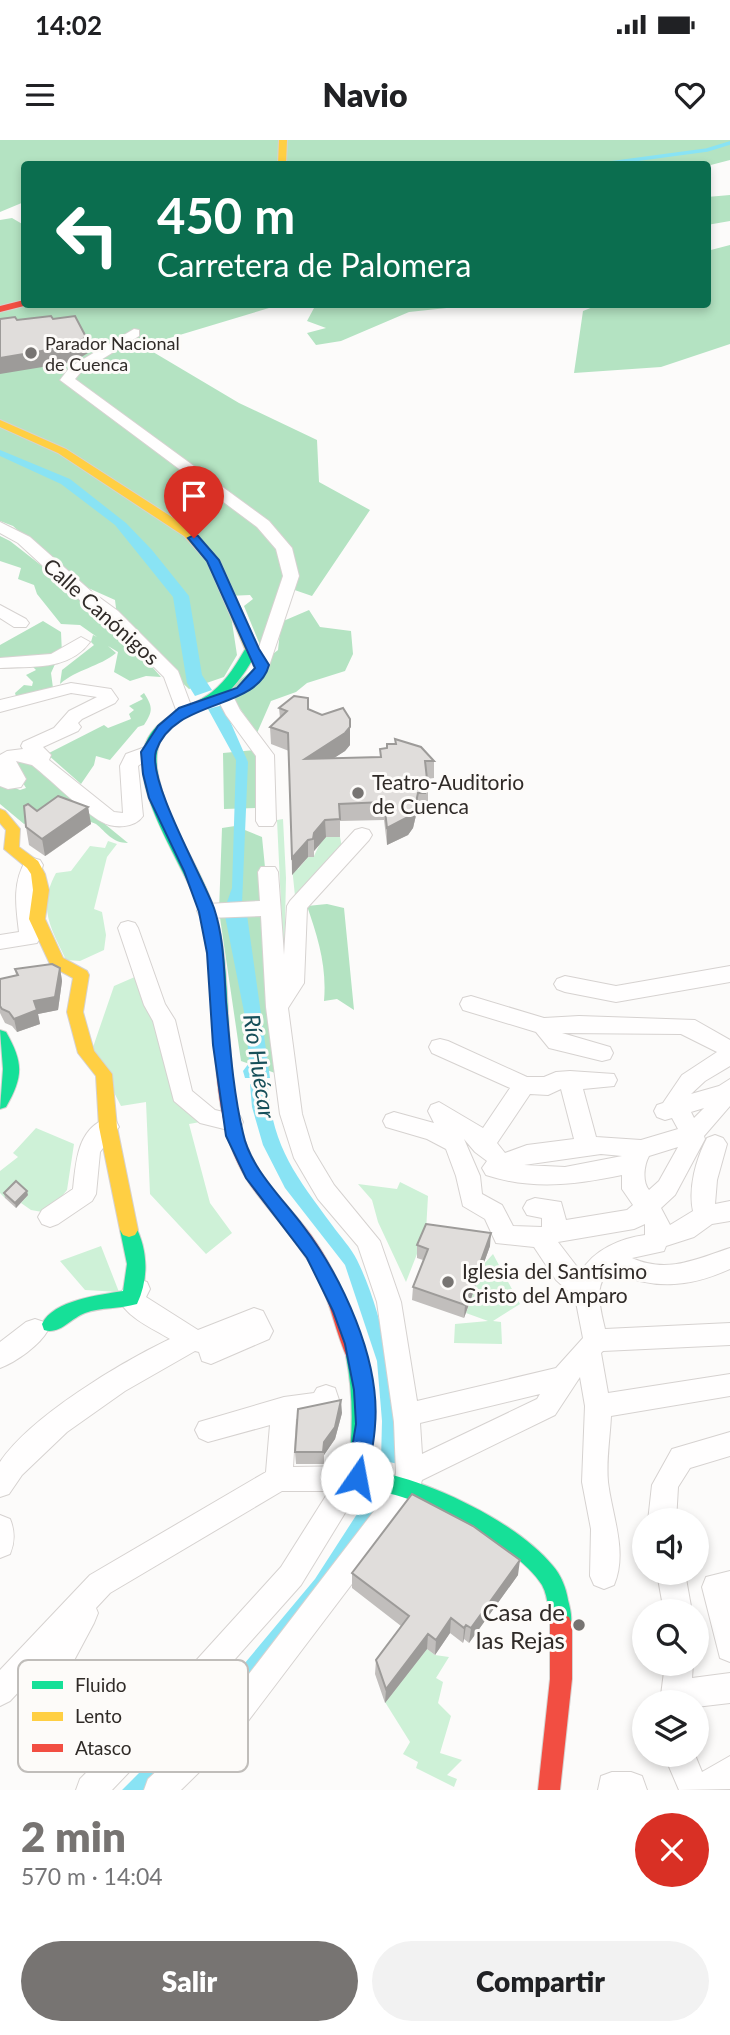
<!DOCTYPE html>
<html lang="es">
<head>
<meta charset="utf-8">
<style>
  :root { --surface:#fff; --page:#f2f2f2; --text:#202124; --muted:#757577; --accent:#777472 }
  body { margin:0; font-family:Lato,sans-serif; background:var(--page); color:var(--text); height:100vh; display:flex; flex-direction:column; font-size:26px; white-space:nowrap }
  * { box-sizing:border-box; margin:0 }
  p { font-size:23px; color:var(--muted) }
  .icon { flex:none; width:38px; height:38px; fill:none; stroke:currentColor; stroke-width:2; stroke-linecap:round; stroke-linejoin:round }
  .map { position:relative; height:1650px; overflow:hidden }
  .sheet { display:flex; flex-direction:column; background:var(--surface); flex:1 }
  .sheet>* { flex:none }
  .hud { position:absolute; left:21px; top:21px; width:690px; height:147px; border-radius:7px; box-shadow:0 4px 10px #0003; background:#0b6e4f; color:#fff; overflow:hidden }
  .tools { position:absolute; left:632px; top:1368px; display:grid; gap:14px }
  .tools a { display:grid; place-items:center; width:77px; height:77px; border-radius:50%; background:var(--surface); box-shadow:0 4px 10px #0003; font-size:35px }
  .pin { position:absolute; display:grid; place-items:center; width:60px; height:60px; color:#fff; margin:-72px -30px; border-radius:50% 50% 50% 0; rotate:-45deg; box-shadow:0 0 7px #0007 }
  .pin .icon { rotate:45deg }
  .me { position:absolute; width:77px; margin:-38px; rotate:12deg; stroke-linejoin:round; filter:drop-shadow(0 0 5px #0008) }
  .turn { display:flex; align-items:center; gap:24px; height:147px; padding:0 21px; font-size:32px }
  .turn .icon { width:91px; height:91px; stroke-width:2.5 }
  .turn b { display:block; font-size:49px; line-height:60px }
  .round { display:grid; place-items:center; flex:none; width:74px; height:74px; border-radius:37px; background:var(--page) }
  .summary { display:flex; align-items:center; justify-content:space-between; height:119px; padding:0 21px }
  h1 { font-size:42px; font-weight:800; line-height:52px; color:var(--accent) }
  .cta { display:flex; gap:14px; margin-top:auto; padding:14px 21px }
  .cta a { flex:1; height:80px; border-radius:42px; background:var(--accent); color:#fff; font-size:28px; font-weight:800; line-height:80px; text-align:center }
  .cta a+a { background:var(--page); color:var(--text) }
  .status { display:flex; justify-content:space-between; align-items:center; height:49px; padding:0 35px; background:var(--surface); direction:ltr }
  .status svg { height:19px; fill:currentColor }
  header { display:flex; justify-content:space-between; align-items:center; height:91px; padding:0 21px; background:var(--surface); font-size:32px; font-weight:800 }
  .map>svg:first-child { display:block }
  .green { fill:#cef1d7 }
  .forest { fill:#b4e3c2 }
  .water { fill:#89e3f4 }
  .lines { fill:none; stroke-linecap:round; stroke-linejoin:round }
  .stream { stroke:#89e3f4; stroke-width:3.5 }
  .street-casing { stroke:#d6d2d0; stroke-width:2 }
  .fast-casing { stroke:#d6d2d0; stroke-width:2 }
  .slow-casing { stroke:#d6d2d0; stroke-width:2 }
  .jam-casing { stroke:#d6d2d0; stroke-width:2 }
  .street { fill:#fffefe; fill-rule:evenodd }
  .fast { fill:#16e098; fill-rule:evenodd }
  .slow { fill:#ffcf43; fill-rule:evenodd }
  .jam { fill:#f24e42; fill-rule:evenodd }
  .wall { fill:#c1bebc }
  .shaded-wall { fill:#9d9b99 }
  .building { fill:#e0dddb; stroke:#9d9b99; stroke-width:2 }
  .route { fill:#1a73e8; stroke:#114b97; stroke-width:2 }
  .poi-dot { fill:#777472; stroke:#fdfbf9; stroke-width:2.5 }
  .labels { text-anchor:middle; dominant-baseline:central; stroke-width:6; stroke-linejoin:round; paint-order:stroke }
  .far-poi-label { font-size:18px; fill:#302b28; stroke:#fdfbf9; text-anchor:start }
  .street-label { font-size:21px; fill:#302b28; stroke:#fdfbf9 }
  .poi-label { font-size:21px; fill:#302b28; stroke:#fdfbf9; text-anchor:start }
  .water-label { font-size:23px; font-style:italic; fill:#174f59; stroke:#fdfbf9 }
  .near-poi-label { font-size:24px; fill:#302b28; stroke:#fdfbf9; text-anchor:end }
  .key { fill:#fdfbf9; stroke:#c0bdba; stroke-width:2 }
  .key-label { font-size:19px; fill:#302b28 }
</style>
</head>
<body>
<div class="status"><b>14:02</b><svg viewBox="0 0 49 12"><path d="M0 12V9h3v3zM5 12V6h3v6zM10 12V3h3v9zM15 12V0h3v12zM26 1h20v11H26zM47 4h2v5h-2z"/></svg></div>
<header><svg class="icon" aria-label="menu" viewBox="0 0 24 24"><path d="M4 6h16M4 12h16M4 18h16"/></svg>Navio<svg class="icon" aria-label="heart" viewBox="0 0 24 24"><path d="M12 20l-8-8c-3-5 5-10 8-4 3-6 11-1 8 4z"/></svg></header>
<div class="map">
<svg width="730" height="1650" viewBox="0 0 730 1650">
  <rect width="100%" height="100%" fill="#fcfbfa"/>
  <path class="green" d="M283 679 286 738 284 828 277 680Z
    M323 697H340L342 707 295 756 292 727 298 729 308 717 314 716Z
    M108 701 117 704 107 717 94 769 102 772 106 795 104 810 80 821 66 820C51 788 37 768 56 733L71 731 90 706 105 708Z
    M137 836 169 915 206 981 189 984 210 1063 232 1093 206 1114 150 1054 146 962 121 966 92 910 114 846Z
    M36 988 74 1004 67 1050 48 1073 31 1070 21 1063 28 1055 17 1045 5 1058 0 1053V1031L18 1017 13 1013Z
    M400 1042 428 1056 426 1091 406 1142 378 1082 372 1060 358 1044 397 1049Z
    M101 1106 119 1152 85 1150 60 1121Z
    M493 1114 520 1164 493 1181 501 1182 502 1204 454 1203 455 1184 488 1181 466 1173 483 1125Z
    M427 1509 435 1515 449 1517 436 1538 443 1542 438 1563 451 1576 440 1613 462 1620 447 1635 457 1639 454 1647 416 1628 418 1622 403 1614 410 1602 385 1562Z"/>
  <path class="forest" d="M0 0H730V20L707 26 87 24 84 22 24 24V62L0 72Z
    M730 55V81L707 85V57Z
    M12 78 24 85V164L279 165 143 206 239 263 317 300 319 342 370 370 312 456 280 445 260 505 244 466 253 459 250 455 228 456 237 515 224 537 189 549 145 508 117 476 115 460 77 443 13 386 0 381V80Z
    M730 105V204L661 227 574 233 583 171 598 165 707 164V111Z
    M324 164H475V165L409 172 341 201 316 205 307 193 326 188 307 181 314 168Z
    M0 396 10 401 111 480 161 537 146 536 130 541 114 532 118 512 108 506 116 513C99 527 77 529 60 544L62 530 94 505 91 502 93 495 97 497 80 485 61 484 37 454 34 445 18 439 21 428 0 421Z
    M309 470 320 487 351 491 353 514 345 531 307 543 296 552 271 561 257 593 227 550 278 510 281 482Z
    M43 481 61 492 62 514 0 521V505Z
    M51 521 56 522 51 533 53 548 17 560 15 553 24 545 32 546 33 542 26 535 36 530 33 527Z
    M144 553C153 567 153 571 144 585L138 587 110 620 96 616 94 625 81 644 47 614 104 585 108 588 131 579 129 574 134 570 129 566 143 559 140 556Z
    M255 610 261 637 257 668 224 669 223 613Z
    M18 619 29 622 128 703C112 703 106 692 96 684 85 677 35 679 24 684L0 664V642L20 650 26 648 11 623Z
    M235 686 262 697 269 768 275 933 241 921 219 771 222 688Z
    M327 764 344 768 354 870 337 859 324 861C327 826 318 798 307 766Z"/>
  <path class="water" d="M0 310 70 339 126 383 152 410 189 456 202 535 212 550 195 556 187 543 173 457 115 385 61 344 0 316Z
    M223 565 248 622 242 764 226 765 232 748 236 620 208 569Z
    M247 775 270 938H245L243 931 249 923 246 882 225 776Z
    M250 944 268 947C273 1009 297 1037 332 1085 340 1096 351 1108 357 1120 385 1176 399 1263 398 1324L381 1320 382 1281 377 1221 345 1125 285 1048 263 1005 252 967Z
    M368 1357 383 1363 284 1504 148 1650H122L224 1548 315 1439Z"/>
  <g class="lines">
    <path class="stream" d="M610 23 707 10 730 3"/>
    <g class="street-casing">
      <path id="street" d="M134 189 139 190V196L80 233 75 239 269 381 292 408 299 436 268 529H256L253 525 283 436 276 409 257 387 60 240 70 227Z
        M0 382 30 397 92 452 118 471 178 531 193 571 190 575H178L164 537 106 479 80 460 18 403 0 393Z
        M0 465 26 479 29 483 26 487H14L0 478Z
        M81 497 90 502C69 531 31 526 0 528V518L51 514Z
        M71 543 111 549 118 559 115 563 82 579 78 583 81 587 78 591 43 607 51 615 49 620 114 672 123 673 120 626 126 614 148 606 157 612 138 626 143 676C135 688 114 689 102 682 83 672 51 640 32 625L16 621 26 639 21 647 8 649 0 646V615L7 611 23 609 21 606 23 602 54 588 69 571 97 557 71 553 0 572V560Z
        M226 552 232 554 240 570 274 615 276 681 273 686H259L256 681V616L226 575 217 558Z
        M362 688 369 690 372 695 369 700 307 768 304 843 288 868 302 974 313 1010 334 1045 380 1101 401 1162 417 1261 556 1228 583 1198 575 1157 556 1140 534 1107 496 1103 485 1079 463 1066 456 1036 446 1009 427 999 386 987 383 981 386 975 394 972 434 983 428 971 431 965 439 962 483 988 510 948 432 913 429 907 432 901 440 899 448 901 527 937H544L556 932 570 931 614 934 617 940 614 946 583 949 596 997 641 1000 678 989 672 978 665 980 657 977 654 971 657 965 663 963 682 935 717 912 681 894 562 893 610 907 613 913 610 919 602 921 549 908 536 892 463 870 460 864 463 858 471 856 544 878 579 876 695 880 730 900V926L705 941 691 954 719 946 730 939V966L704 996 705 999 675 1055 661 1068 670 1085 693 1071C688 1048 696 1019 707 998L715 995 723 998 727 1004 717 1040 715 1064 730 1061V1081L712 1084 694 1097 666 1106 664 1111 632 1118C667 1134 697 1119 730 1108V1129C688 1148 653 1150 611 1131 592 1143 601 1171 605 1189L730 1183V1205L603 1211 601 1213 608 1253 730 1234V1256L611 1276C610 1297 606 1321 608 1342 612 1376 628 1412 614 1445L604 1449 594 1445 590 1436 591 1389 582 1342 585 1266 580 1237 555 1275 422 1340 417 1358 239 1593 181 1650H144L148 1639 219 1573 394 1345 396 1333 394 1282 377 1162 358 1106 318 1059 294 1018 280 974 266 867 261 776 207 778 200 776 197 771 200 766 207 764 260 761 258 732 261 727H275L278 732 284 815 287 766 290 761 355 690ZM561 949 574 999 527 1005 505 1013 497 1003 530 954 548 955ZM704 968 694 978 691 972ZM464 999 475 1012 487 1021 482 1028 486 1035C532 1050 574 1045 622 1035V1049L633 1065 627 1070 566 1080 561 1062 535 1058 527 1061 523 1068 527 1075 542 1078V1087L513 1086 502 1065 482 1054 480 1036ZM678 1007 659 1041 649 1050C642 1042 644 1025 649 1016ZM601 1014 622 1016 565 1027 524 1025ZM645 1084V1095C621 1098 593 1110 581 1132L558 1102 634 1089ZM540 1254 537 1259 422 1314 420 1283Z
        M33 718 40 720 43 725 35 752 40 798 37 803 0 809V795L19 792C16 767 12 743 26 720Z
        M128 781 135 783 138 788 165 864 175 880 192 951 215 970 240 976 243 982 240 988 232 991 200 983 174 961 153 881 144 865 118 788 121 783Z
        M730 826V842L616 862 565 852 557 849 554 844 557 839 565 836 616 846Z
        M108 978 116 981 119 987 100 1012 96 1054 92 1061 58 1084 50 1087 42 1084 38 1077 42 1070 73 1049C76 1022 77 988 108 978Z
        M138 1139 147 1142 150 1149 146 1157 198 1190 254 1168 263 1171 273 1191 269 1199 211 1224 202 1221 199 1212 195 1211 125 1251 67 1292 22 1335 9 1354 0 1357V1322C31 1276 120 1223 170 1199 152 1188 127 1178 118 1158 123 1148 127 1142 138 1139Z
        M35 1179 44 1182 48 1190C40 1205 16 1222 0 1228V1202L26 1182Z
        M326 1245 335 1248 340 1263 336 1271 296 1279 293 1327 357 1326 366 1329 370 1338 345 1373 301 1445 212 1545 112 1650H76L80 1639 192 1525 281 1427 329 1351H282L110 1453 96 1468 98 1473 94 1483 62 1543 52 1547 42 1543 38 1531 10 1561 0 1566V1530L90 1435 266 1332 270 1285 208 1302 199 1298 195 1290 199 1282 284 1257 314 1253 317 1248Z
        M730 1292V1316L690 1328 678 1347 676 1381H648L652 1345 672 1309Z
        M0 1375 10 1379C15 1391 15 1402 10 1414L0 1418Z
        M730 1431V1522L720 1518 702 1447 706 1437Z
        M657 1433H685L692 1472H664Z
        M665 1524H693L692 1538 730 1533V1563L696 1567V1563H660Z
        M664 1615H695L702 1632 730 1616V1649L679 1650Z
        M612 1632H631L642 1636 647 1650H598L601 1636Z"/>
    </g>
    <g class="fast-casing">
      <path id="fast" d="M252 505 259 509C249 526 239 543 224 556 205 571 169 578 160 602 153 619 158 637 163 654 175 695 202 730 215 771 228 813 226 859 230 903L228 907H216L214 903C210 859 213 813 200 771 186 726 123 644 148 598 162 573 191 568 212 552 228 539 237 523 247 506Z
        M0 890 6 892C23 922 24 936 6 967L0 969 3 929Z
        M129 1083 135 1085C148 1110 149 1139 137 1164 120 1169 101 1167 85 1173 71 1178 60 1195 44 1190L42 1184C53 1160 100 1155 123 1151L127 1124 120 1090 123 1085Z
        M356 1208 363 1210C378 1242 373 1296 368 1330 425 1338 516 1381 553 1426 561 1435 566 1448 568 1460 571 1471 573 1481 569 1491L561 1494 553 1491C547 1477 550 1459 542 1445 520 1409 442 1370 402 1357 385 1351 366 1351 350 1345L347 1338C353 1297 354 1257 346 1216L349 1210Z"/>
    </g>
    <g class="slow-casing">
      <path id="slow" d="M279 0H287L286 24H278Z
        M0 280 66 309 192 390 219 420 259 509 269 524 267 527H257L245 509 207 421 184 396 58 313 0 287Z
        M0 669 5 671 20 689 19 707 38 721 45 734 49 750 45 779 63 818 87 831 89 835 83 872 94 911 112 934 117 987 138 1090 135 1095 129 1097 123 1095 120 1090 99 987 96 936 78 913 67 872 73 838 51 826 49 822 29 779 33 750 31 734 27 728 4 709 6 690 0 683Z"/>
    </g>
    <g class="jam-casing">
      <path id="jam" d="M24 160V164L28 165 0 172V166Z
        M222 897 228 899 230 903C233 940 234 979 250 1013 264 1044 291 1068 311 1095 337 1131 353 1173 366 1216L363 1222 356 1224 349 1222C335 1193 331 1161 315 1132 297 1100 272 1075 251 1046 221 1002 218 954 214 903L216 899Z
        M561 1474 569 1477 572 1484V1539L560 1650H538L550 1539V1484L553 1477Z"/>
    </g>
    <use href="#street" class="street"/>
    <use href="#fast" class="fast"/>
    <use href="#slow" class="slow"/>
    <use href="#jam" class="jam"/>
  </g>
  <path class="wall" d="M279 568 308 569 322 575 350 579V605L345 611 334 618 380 617V609L387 608 395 604V599L434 621V638L427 639 428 648V666L425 665V671H417L413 688 408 695 387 705 384 680 340 681V697H326L314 711V717H308L292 735 289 611 271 604 270 587 280 578Z
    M88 667 91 684 47 715 45 716 29 705 26 687 37 671Z
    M60 828 62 841 58 870 38 874 40 884 17 892 12 886 5 883 0 873V839L16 835 15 829Z
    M4 1053 28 1055 16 1068 5 1058Z
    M417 1105 490 1106 464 1178 412 1160 413 1147 423 1120 417 1118Z
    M342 1273 335 1299 324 1315V1324H296L295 1312Z
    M352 1433 518 1435 469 1503 464 1499 463 1503 450 1493 435 1515 427 1509 385 1563 375 1534 376 1520 401 1486 352 1448Z"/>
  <path class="shaded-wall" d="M86 197 88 213 73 222 0 234V218Z
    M350 579V605L345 611 306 636 305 619Z
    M418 653 417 671 413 688 408 695 387 705V688Z
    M88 667 91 684 45 716 42 699Z
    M325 680 326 697 314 711V717V693Z
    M308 700V717L292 735V718Z
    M60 828 62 841 58 870 38 874 40 884 17 892 14 879Z
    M27 1051 28 1055 16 1068 15 1063Z
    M491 1093 490 1106 464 1178 465 1165Z
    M341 1260 342 1273 335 1299 324 1315V1324V1302Z
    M520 1420 518 1435 469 1503 471 1488Z
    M451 1478 450 1493 435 1515 436 1500Z
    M466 1485 464 1499 463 1503 464 1488Z
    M428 1494 427 1509 385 1563 386 1549Z"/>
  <path class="building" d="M51 176 53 179 75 176 86 197 71 206 0 218V179L15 177 17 180Z
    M294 556 308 558V569L322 575 343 568 350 579V587L345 593 305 619 381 617 380 609 387 608V604H396L395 599 421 607 434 621H425L428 648H425V653H418L414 671 408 677 387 688 384 662 339 664 340 679 325 680 314 693 313 699 308 700 292 718 288 593 270 587 287 571 279 568Z
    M58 656 88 667 42 699 26 687 24 666 28 664 37 671Z
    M52 824 60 828 55 857 34 861 37 870 14 879 9 872 2 869 0 866V839L18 835 15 829Z
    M16 1041 27 1051 15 1063 4 1053Z
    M426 1084 491 1093 465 1165 413 1147 428 1109 417 1105Z
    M341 1260 335 1287 324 1302 323 1312H295L298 1269Z
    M412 1354 473 1386 520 1420 471 1488 466 1485 464 1488 451 1478 436 1500 428 1494 386 1549 376 1520 409 1476 352 1433Z"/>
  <path class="route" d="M194 395 198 396 219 420 259 509 269 525C257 571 174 558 156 611 147 640 202 736 214 768 224 798 224 831 226 862 230 906 233 951 243 993 250 1028 282 1058 303 1086 342 1137 381 1220 375 1286 374 1303 370 1321 367 1338L364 1344 357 1347 350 1344 347 1338 356 1284 354 1250 345 1204 333 1171 307 1118 246 1038 226 996 213 905 207 813 199 772 184 731 149 658 143 634 141 612 158 586 179 568 237 548 255 528 207 421 188 398Z"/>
  <g class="poi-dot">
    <circle cx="31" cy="213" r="7"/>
    <circle cx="358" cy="653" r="7"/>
    <circle cx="448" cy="1142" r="7"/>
    <circle cx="579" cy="1485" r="7"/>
  </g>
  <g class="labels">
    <g class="far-poi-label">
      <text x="45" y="203">Parador Nacional<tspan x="45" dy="21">de Cuenca</tspan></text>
    </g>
    <g class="street-label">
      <text transform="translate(102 471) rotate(42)">Calle Canónigos</text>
    </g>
    <g class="poi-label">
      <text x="372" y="641">Teatro-Auditorio<tspan x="372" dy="24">de Cuenca</tspan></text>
      <text x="462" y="1130">Iglesia del Santísimo<tspan x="462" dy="24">Cristo del Amparo</tspan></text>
    </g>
    <g class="water-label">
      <text transform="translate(260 926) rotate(81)">Río Huécar</text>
    </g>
    <g class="near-poi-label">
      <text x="565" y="1471">Casa de<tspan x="565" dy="28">las Rejas</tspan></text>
    </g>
  </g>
  <rect x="18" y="1520" width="230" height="112" rx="10" class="key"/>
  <rect x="32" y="1541" width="31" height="8" fill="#16e098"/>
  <rect x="32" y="1572" width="31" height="9" fill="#ffcf43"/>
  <rect x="32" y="1604" width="31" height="8" fill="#f24e42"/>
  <g class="key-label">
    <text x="75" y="1552">Fluido</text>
    <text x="75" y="1583">Lento</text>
    <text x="75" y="1615">Atasco</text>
  </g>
</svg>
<div class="tools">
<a><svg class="icon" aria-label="sound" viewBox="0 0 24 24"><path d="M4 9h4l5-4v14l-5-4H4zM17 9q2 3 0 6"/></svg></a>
<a><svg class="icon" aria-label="search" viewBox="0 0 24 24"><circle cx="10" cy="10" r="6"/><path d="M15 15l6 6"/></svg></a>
<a><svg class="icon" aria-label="layers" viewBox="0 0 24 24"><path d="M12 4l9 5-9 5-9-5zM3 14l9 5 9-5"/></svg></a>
</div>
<div class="pin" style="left:194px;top:398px;background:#d93025"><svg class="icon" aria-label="arrive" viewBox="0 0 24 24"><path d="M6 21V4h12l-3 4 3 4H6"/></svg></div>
<svg class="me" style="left:357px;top:1338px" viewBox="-20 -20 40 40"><circle r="19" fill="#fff"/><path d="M0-13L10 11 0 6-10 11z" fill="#1a73e8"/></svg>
<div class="hud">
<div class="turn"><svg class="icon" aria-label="left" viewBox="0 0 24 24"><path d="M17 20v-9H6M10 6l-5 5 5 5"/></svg><div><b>450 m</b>Carretera de Palomera</div></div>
</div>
</div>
<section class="sheet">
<div class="summary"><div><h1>2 min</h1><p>570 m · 14:04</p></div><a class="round" style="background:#d93025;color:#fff"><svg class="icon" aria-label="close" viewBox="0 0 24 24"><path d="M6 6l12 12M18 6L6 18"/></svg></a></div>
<div class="cta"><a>Salir</a><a>Compartir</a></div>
</section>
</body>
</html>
